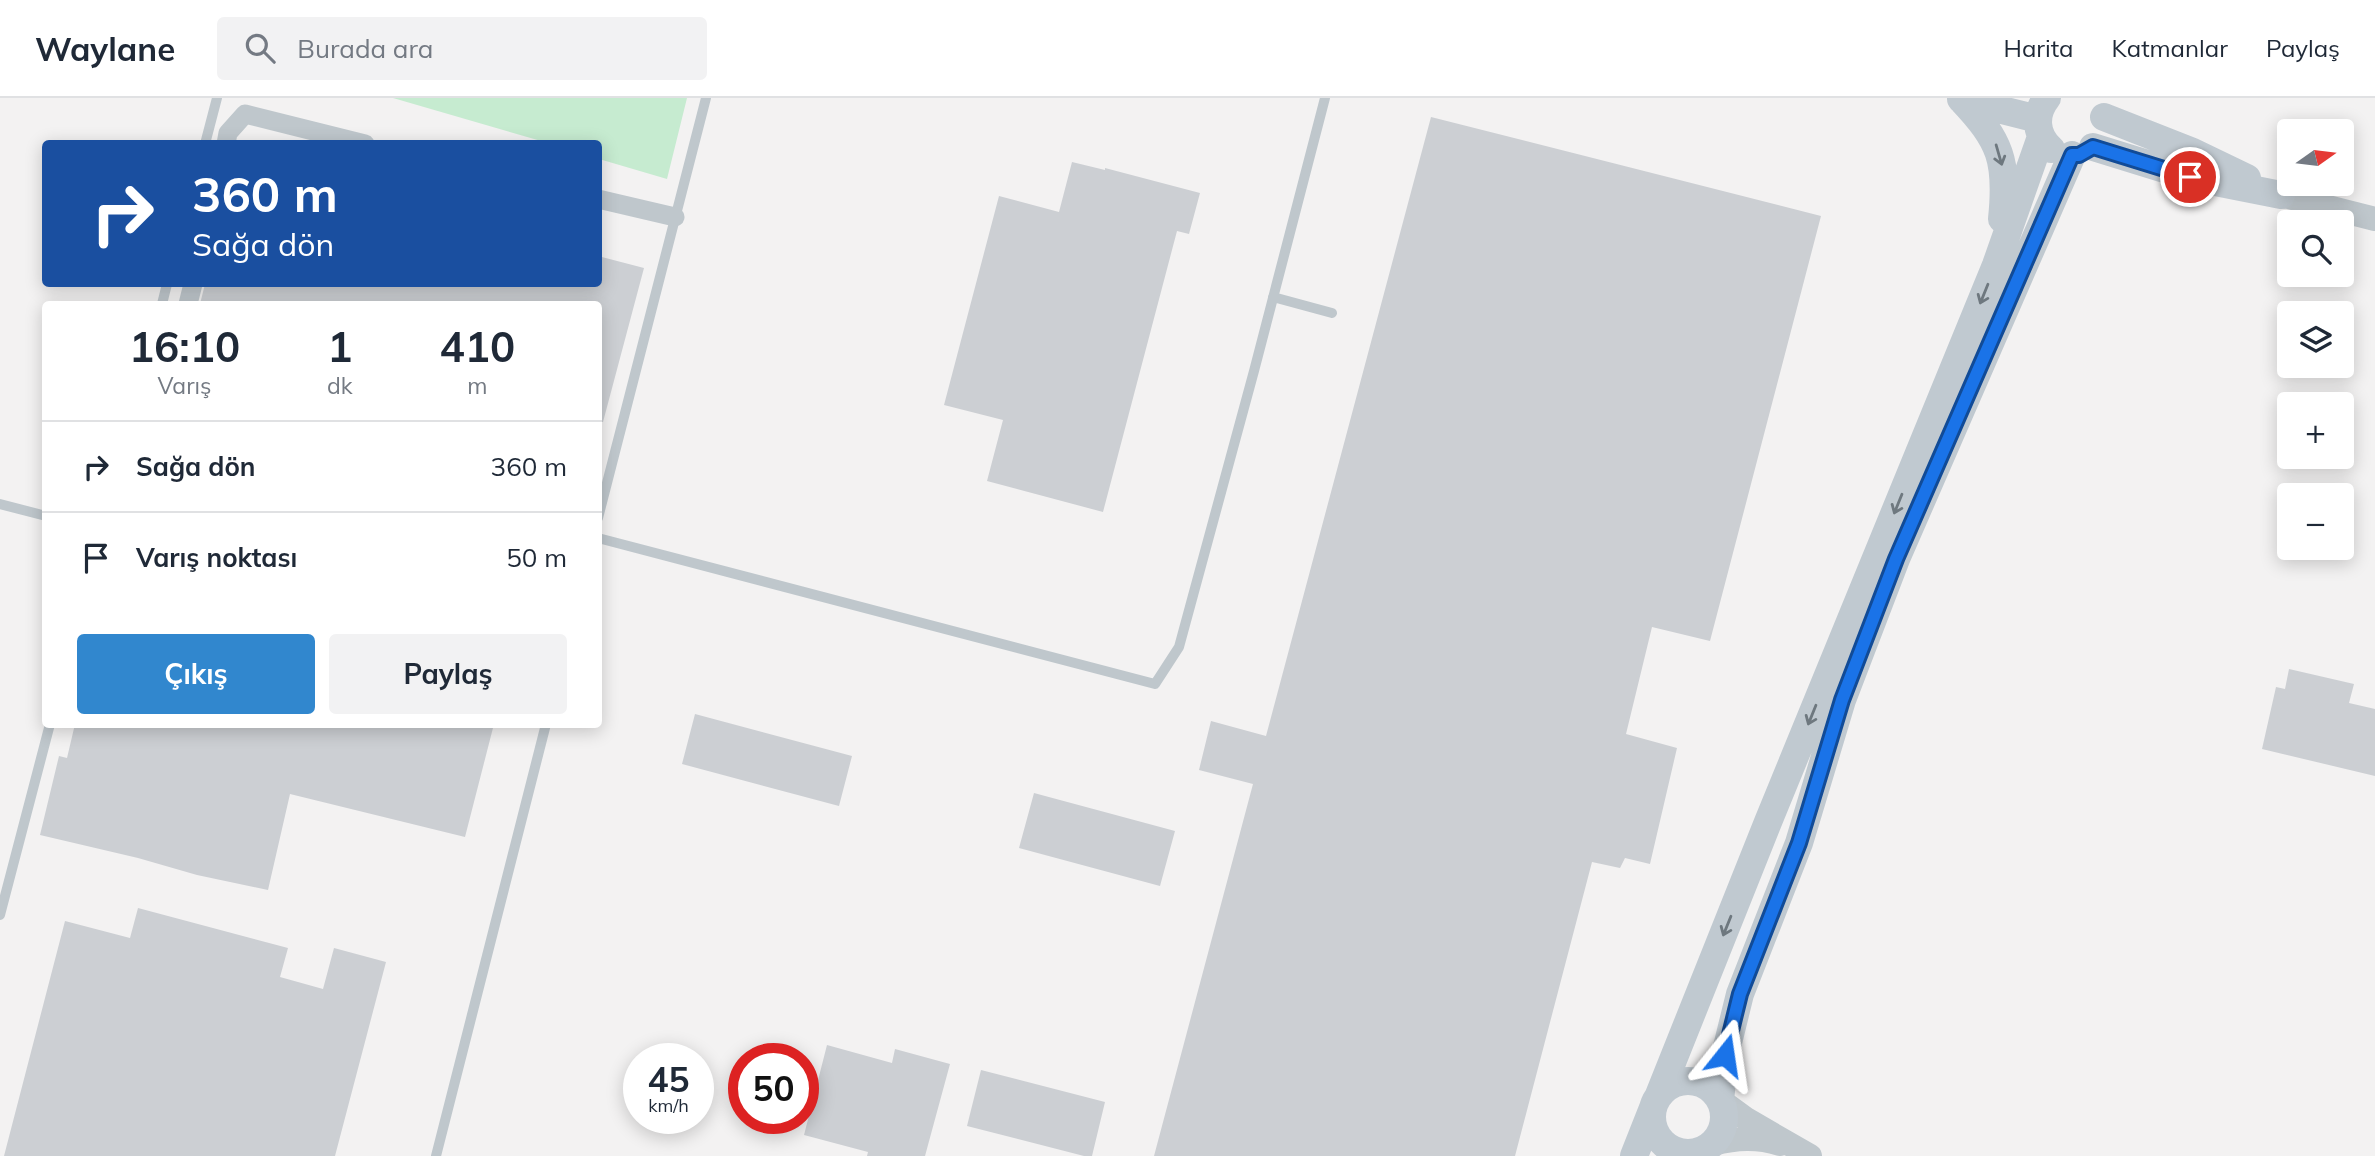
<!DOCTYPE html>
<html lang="tr">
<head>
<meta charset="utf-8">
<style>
  :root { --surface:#fff; --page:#f2f2f3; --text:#1f2937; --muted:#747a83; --line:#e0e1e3; --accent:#3187ce }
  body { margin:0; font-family:Mulish,sans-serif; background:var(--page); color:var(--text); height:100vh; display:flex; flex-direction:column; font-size:26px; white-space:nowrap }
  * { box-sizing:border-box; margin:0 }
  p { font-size:23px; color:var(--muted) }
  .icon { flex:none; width:38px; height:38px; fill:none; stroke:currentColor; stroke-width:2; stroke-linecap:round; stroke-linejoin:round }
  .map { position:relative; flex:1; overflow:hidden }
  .sheet { position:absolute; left:42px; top:203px; width:560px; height:427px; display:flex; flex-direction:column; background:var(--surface); border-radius:7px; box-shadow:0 4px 18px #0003 }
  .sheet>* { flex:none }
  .guide { position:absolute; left:42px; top:42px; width:560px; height:147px; border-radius:7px; box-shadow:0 4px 18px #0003; background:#1a4fa0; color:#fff; overflow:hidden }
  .needle { width:46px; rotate:76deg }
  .controls { position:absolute; left:2277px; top:21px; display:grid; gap:14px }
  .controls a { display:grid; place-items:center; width:77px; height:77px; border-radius:7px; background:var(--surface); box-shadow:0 4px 18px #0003; font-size:35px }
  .speed { position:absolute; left:623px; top:945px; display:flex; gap:14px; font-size:35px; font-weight:700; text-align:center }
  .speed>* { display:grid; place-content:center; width:91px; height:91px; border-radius:50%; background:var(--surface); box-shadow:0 4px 18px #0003; line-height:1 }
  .speed small { font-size:18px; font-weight:400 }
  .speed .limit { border:10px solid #d22; background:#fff; color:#111 }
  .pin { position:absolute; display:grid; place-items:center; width:60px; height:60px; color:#fff; margin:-30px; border:4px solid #fff; border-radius:50%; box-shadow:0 2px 7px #0007 }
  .me { position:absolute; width:77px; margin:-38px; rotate:15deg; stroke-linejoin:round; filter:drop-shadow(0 0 5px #0008) }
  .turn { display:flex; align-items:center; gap:24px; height:147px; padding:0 35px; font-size:32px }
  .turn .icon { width:91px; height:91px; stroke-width:2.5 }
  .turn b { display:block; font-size:49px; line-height:60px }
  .eta { display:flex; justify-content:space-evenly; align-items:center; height:119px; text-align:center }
  .eta b { font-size:42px; font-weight:700; line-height:49px }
  .primary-button { display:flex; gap:14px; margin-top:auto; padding:14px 35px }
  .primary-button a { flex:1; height:80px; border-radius:7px; background:var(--accent); color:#fff; font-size:28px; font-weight:700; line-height:80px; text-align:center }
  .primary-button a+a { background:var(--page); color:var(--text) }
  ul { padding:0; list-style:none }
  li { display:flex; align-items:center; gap:21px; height:91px; padding:0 35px; border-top:2px solid var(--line) }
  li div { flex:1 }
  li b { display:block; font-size:26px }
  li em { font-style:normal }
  header { display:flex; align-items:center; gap:42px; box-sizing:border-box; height:98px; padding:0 35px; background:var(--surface); border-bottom:2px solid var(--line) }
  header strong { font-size:33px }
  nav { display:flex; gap:38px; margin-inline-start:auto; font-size:24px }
  .search { width:490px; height:63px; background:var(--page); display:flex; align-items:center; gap:18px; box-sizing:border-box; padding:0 24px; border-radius:7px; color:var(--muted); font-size:26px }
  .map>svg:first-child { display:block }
  .green { fill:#c6ebd0 }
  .building { fill:#cccfd3 }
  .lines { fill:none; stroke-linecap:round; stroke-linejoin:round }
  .service { stroke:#bfc7cc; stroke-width:10 }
  .minor { stroke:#bfc7cc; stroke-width:19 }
  .tertiary { stroke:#bfc7cc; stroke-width:24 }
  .secondary { stroke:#c0c9d0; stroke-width:28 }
  .oneway { stroke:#6e787f }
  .route-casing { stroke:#114b97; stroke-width:18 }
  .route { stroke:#1a73e8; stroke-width:12 }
</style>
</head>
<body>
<header>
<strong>Waylane</strong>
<div class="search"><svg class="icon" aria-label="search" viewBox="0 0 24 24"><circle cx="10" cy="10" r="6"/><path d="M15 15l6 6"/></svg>Burada ara</div>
<nav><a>Harita</a><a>Katmanlar</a><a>Paylaş</a></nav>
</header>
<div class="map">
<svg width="2375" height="1058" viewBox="0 0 2375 1058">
  <rect width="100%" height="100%" fill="#f3f2f2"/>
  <path class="green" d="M393 0H687L667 81 599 61 598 46 548 45Z"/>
  <path class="building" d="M1431 19 1821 118 1710 543 1652 529 1626 636 1677 650 1650 766 1625 760 1620 770 1592 764 1515 1058H1154L1253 686 1199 672 1211 623 1266 638Z
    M1072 64 1105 72V70L1200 95 1189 136 1177 133 1103 414 987 383 1003 322 944 307 999 98 1059 114Z
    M598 158 644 170 603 324H598V206H200L205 186H598Z
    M2289 571 2354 586 2349 605 2375 611V678L2262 651 2276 589 2285 591Z
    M695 616 852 658 839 708 682 666Z
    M75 626H494L465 739 290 696 268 792 197 777 138 760 40 737 59 658 67 660Z
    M1034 695 1175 733 1160 788 1019 750Z
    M138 810 288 850 280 879 323 891 334 850 386 864 335 1058H4L65 823 130 840Z
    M827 947 892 965 895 951 950 966 925 1058H867L868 1054 804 1037Z
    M981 972 1105 1004 1092 1058H1084L967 1028Z"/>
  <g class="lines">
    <path class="service" d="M205 46 217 0
      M1273 199 1332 215
      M162 206 167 186
      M0 406 46 418
      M598 420 706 0
      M598 440 1155 586 1179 549 1254 273 1325 0
      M0 817 50 626
      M436 1058 546 626"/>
    <path class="minor" d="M226 46 228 35 245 16 365 46
      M598 101 675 119
      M188 206 193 186"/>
    <path class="tertiary" d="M2281 97 2375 121
      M1720 1002 1746 1021 1810 1058
      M1713 1046C1737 1040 1757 1039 1780 1046"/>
    <path class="secondary" d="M2047 0C2034 16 2035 37 2051 51
      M1961 1C2001 43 2008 63 2002 121
      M1962 2 2038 21
      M2104 19 2193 54 2247 80
      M2093 49 2190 79 2281 97
      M1652 1019a36 36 0 1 1 72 0a36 36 0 1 1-72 0Z
      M1659 997 1768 724 1996 167 2041 39
      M1720 1002 1725 957 1740 896 1799 745 1842 602 1896 461 2072 57
      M1634 1058 1653 1010"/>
  </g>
  <defs><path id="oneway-shaft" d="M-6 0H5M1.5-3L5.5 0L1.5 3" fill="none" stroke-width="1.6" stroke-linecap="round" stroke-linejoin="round" transform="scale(1.75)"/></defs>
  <g class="oneway">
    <use href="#oneway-shaft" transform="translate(1999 57) rotate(74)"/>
    <use href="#oneway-shaft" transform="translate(1984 196) rotate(112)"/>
    <use href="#oneway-shaft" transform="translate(1898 406) rotate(112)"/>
    <use href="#oneway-shaft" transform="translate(1812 617) rotate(112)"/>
    <use href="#oneway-shaft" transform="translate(1727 828) rotate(112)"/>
  </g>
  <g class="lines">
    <g class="route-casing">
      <path id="route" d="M1725 957 1740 896 1799 745 1842 602 1896 461 2072 57H2079L2093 49 2190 79"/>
    </g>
    <use href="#route" class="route"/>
  </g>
</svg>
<div class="controls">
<a><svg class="needle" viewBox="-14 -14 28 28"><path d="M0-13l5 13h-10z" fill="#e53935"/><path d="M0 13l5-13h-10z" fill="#747a83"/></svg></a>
<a><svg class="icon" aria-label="search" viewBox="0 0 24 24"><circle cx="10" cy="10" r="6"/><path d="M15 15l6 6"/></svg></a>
<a><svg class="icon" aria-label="layers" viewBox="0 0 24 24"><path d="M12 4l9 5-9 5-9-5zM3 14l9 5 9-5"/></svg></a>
<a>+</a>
<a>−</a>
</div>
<div class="speed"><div>45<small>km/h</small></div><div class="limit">50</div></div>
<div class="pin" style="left:2190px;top:79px;background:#d93025"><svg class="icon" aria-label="arrive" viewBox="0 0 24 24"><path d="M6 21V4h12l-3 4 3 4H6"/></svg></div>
<svg class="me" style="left:1725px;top:957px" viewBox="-20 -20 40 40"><path d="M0-17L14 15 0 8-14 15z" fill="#1a73e8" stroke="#fff" stroke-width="4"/></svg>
<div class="guide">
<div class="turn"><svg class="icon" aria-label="right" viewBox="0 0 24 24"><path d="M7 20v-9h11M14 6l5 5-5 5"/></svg><div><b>360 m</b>Sağa dön</div></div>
</div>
<section class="sheet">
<div class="eta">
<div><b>16:10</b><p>Varış</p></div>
<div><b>1</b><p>dk</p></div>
<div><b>410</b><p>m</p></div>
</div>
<ul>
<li><svg class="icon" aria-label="right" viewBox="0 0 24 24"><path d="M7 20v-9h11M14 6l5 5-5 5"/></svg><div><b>Sağa dön</b></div><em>360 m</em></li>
<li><svg class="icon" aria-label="arrive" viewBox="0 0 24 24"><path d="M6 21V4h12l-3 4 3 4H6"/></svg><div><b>Varış noktası</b></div><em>50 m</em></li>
</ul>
<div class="primary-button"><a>Çıkış</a><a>Paylaş</a></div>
</section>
</div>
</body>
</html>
